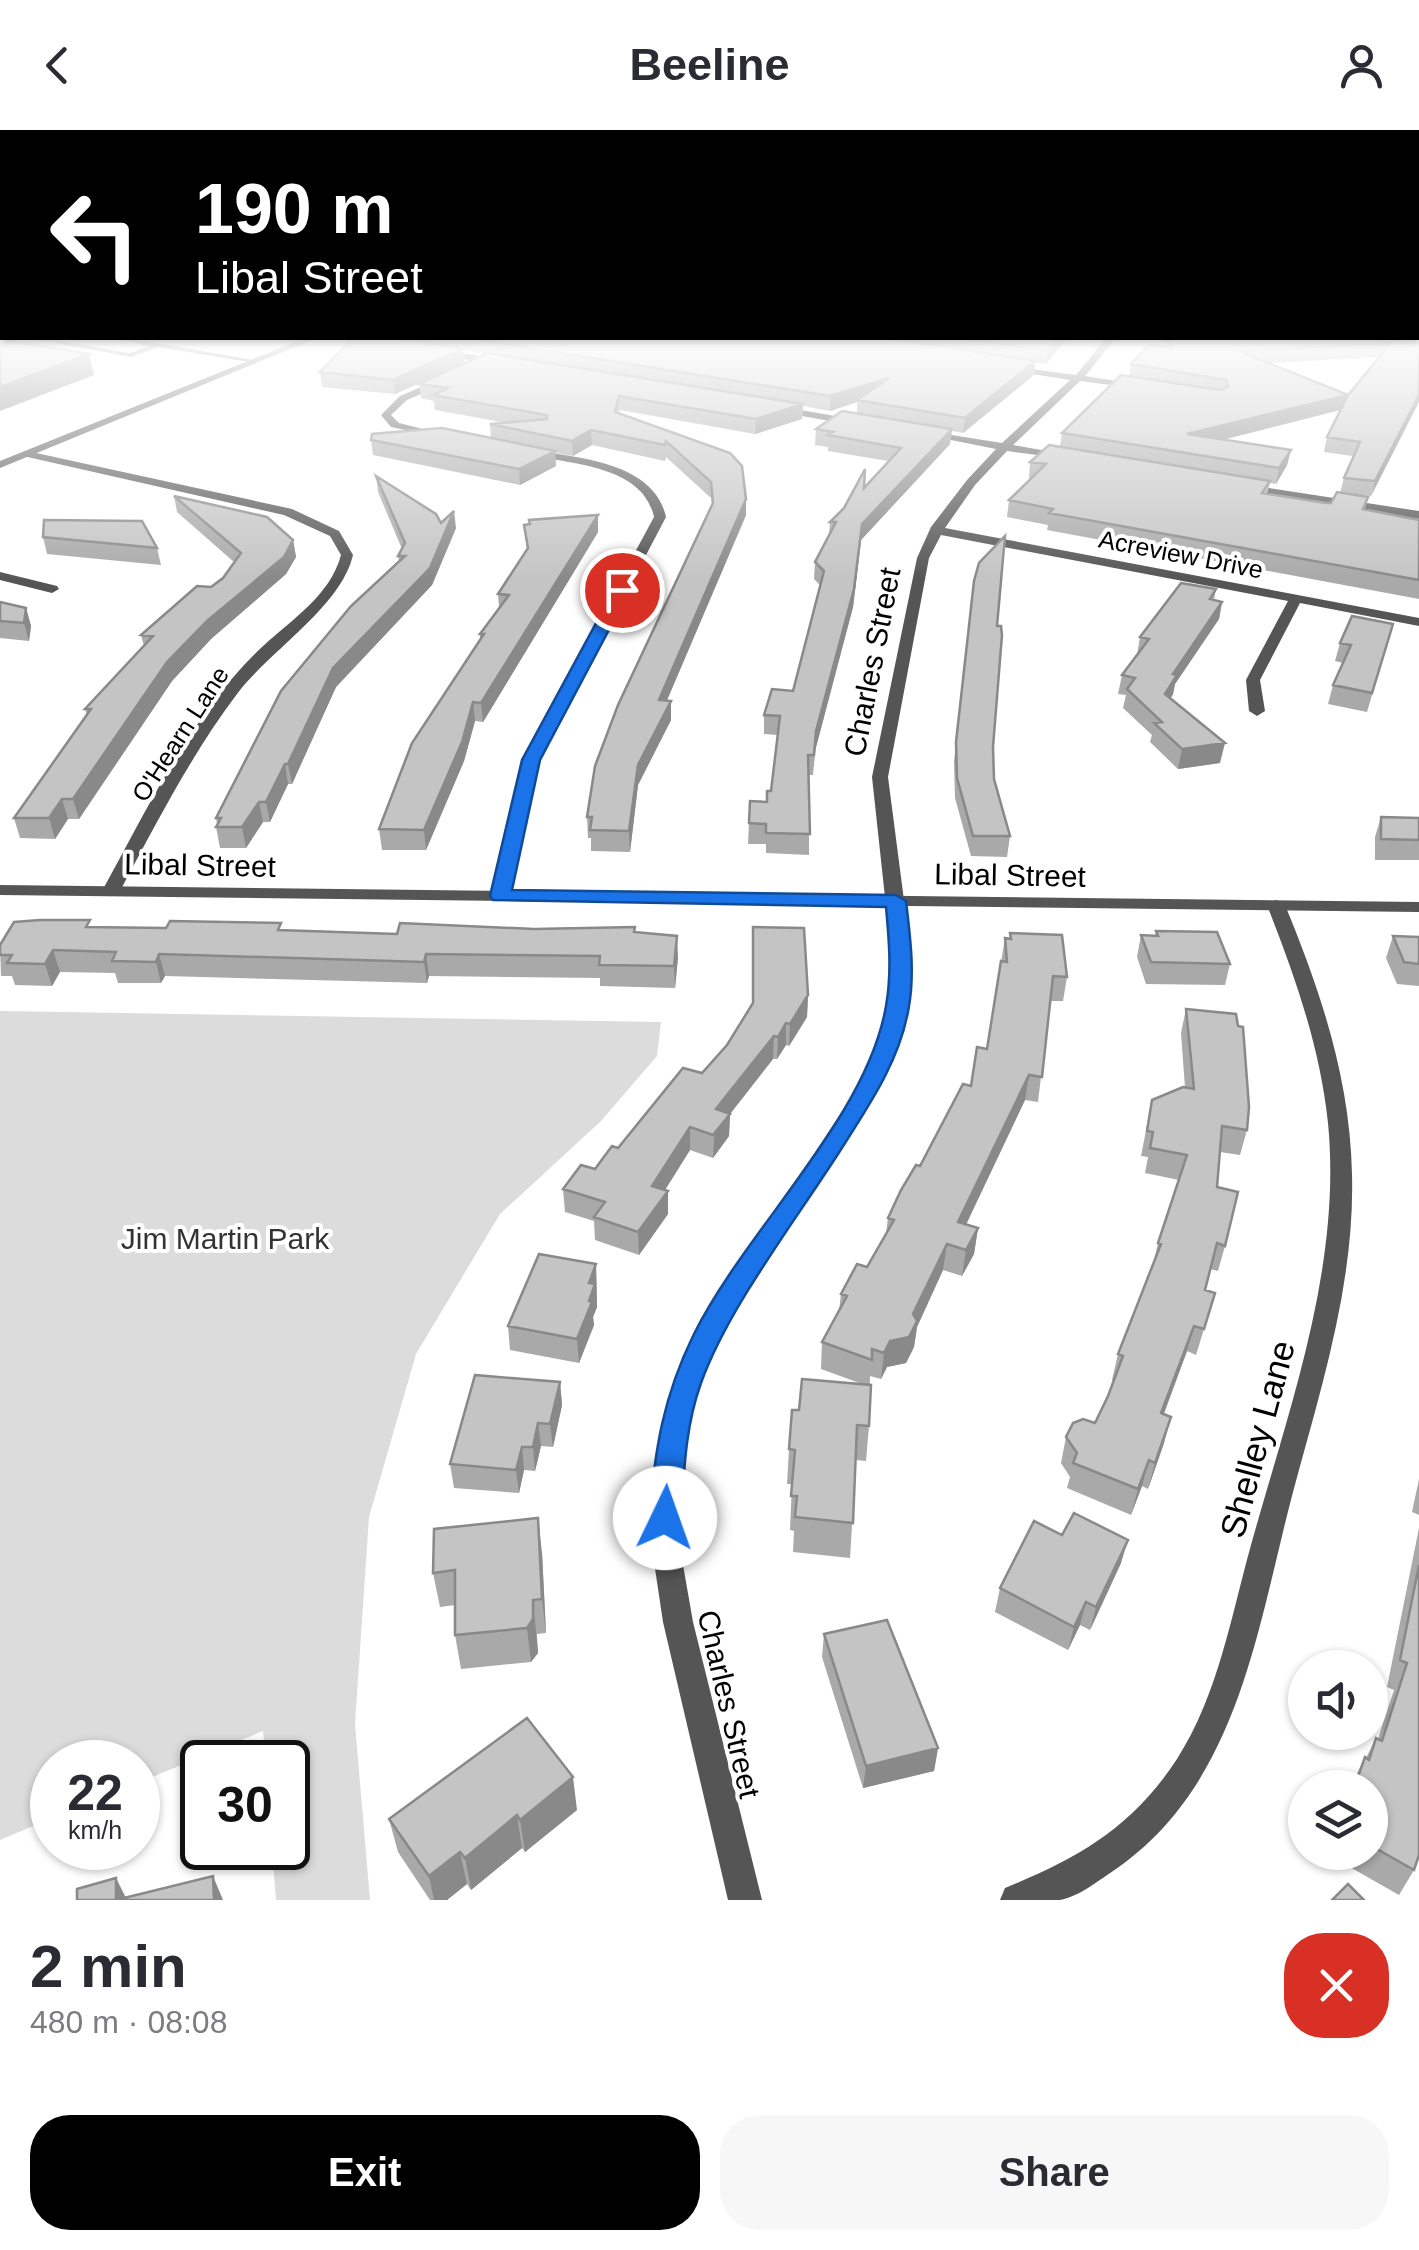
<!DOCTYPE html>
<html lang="en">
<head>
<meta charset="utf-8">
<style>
  :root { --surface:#fff; --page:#f7f7f7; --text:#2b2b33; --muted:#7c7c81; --accent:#000 }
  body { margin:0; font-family:Helvetica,sans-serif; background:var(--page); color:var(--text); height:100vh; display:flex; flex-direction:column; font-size:38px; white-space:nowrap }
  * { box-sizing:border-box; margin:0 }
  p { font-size:32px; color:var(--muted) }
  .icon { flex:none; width:55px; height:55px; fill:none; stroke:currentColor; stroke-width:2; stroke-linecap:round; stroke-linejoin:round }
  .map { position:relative; height:1770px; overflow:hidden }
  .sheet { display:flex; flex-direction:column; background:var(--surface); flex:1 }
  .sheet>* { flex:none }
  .guide { position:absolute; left:0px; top:0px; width:1420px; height:210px; box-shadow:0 2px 8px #0004; background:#000; color:#fff; overflow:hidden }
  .tools { position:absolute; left:1288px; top:1520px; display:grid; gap:20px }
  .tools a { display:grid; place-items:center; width:100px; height:100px; border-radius:50%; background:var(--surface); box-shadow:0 2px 8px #0004; font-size:50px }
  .speed { position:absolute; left:30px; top:1610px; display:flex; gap:20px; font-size:50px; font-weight:700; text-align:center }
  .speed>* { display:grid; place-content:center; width:130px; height:130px; border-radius:50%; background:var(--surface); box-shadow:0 2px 8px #0004; line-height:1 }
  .speed small { font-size:25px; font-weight:400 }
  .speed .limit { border:5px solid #111; border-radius:15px; background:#fff; color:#111 }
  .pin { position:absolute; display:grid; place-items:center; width:85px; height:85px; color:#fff; margin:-42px; border:5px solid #fff; border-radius:50%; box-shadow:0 2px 10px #0007 }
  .me { position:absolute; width:110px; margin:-55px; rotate:3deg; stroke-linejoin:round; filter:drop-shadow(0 0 8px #0008) }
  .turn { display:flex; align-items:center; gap:35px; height:210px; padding:0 30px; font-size:45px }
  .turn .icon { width:130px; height:130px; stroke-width:2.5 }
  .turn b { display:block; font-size:70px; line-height:85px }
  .round { display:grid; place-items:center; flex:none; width:105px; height:105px; border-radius:40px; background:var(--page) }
  .head { display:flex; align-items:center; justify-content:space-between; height:170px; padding:0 30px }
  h1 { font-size:60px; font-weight:700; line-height:75px }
  .primary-button { display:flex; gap:20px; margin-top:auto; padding:20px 30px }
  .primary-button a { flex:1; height:115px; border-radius:40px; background:var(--accent); color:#fff; font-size:40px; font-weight:700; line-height:115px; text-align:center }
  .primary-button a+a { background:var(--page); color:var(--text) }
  header { display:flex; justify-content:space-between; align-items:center; height:130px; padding:0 30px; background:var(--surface); font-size:45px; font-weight:700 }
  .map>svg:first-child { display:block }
  .green { fill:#dcdcdc }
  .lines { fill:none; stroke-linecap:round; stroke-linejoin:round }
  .service { fill:#555; fill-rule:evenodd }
  .minor { fill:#555; fill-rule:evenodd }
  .tertiary { fill:#555; fill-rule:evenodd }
  .wall { fill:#a9a9a9; fill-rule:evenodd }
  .shaded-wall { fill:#898989 }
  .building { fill:#c4c4c4; stroke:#898989; stroke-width:2.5; fill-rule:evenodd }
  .route { fill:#1a73e8; stroke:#114b97; stroke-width:2.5 }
  .labels { text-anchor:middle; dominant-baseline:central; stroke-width:8; stroke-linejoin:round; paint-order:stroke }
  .far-street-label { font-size:25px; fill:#000; stroke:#fff }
  .street-label { font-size:30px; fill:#000; stroke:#fff }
  .park-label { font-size:30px; fill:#333; stroke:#fff }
  .near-street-label { font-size:35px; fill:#000; stroke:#fff }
</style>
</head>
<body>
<header><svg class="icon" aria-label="back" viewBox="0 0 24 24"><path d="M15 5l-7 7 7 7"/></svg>Beeline<svg class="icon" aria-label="person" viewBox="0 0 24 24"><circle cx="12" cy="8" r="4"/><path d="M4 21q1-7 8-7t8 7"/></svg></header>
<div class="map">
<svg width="1419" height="1770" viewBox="0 0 1419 1770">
  <rect width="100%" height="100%" fill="#fff"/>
  <path class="green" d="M0 881 661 892 657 926 601 991 500 1084 416 1224 369 1387 355 1594 370 1770H276L272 1718H288V1632H266L263 1601 138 1653V1632H52V1688L0 1710Z"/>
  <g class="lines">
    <path class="service" d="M0 202H2V204H0Z
      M30 208H42L130 223 150 216 114 208H127L259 231 255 233 158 217 131 227Z"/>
    <path class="minor" d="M1106 208H1116L1085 246 1137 254 1141 259 1080 251 1013 315 1069 325V329L1007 321 975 355 945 398 1419 488V496L1300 473 1260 550 1265 581 1257 586 1249 581 1246 550 1288 471 941 405 929 428 888 647 912 832 908 878 896 919 872 969 719 1207 699 1255 685 1307 679 1412 693 1492 762 1770H728L663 1492 651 1412 659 1307 673 1255 695 1204 851 968 876 919 888 878 892 832 872 647 917 428 931 397 967 350 996 319 921 304 926 301 1002 313 1070 250 1007 240 1004 235 1076 245Z
      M438 219 503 230 508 233 503 236 435 224Z
      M444 247 448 252 407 270 391 285 399 293 439 303V307L391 297 381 285 400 266Z
      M778 276 858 290 863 293 858 296 774 281Z
      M532 320C579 328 654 332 666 387L539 629 510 766 501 771 492 766 523 629 654 387C643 335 570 334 528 325V321Z
      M27 321 292 379 339 401 353 425C341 477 270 520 237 564 191 625 156 694 120 761L111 766 102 761C148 678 192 583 262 517 291 490 330 466 341 425L330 406 284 385 23 326V322Z
      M1242 354 1419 381V389L1238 359V355Z
      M0 442 57 456 59 459 52 463 0 450Z
      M1276 770 1285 775C1321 862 1350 949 1352 1044 1355 1153 1321 1258 1293 1362 1257 1498 1239 1656 1113 1741 1098 1751 1078 1767 1060 1770 1041 1770 1019 1770 1000 1770L1005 1758C1078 1728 1132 1698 1177 1629 1218 1565 1231 1487 1251 1415 1289 1278 1342 1137 1328 993 1320 917 1295 846 1267 775Z"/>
    <path class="tertiary" d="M305 208H317L0 338V331Z
      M0 755 1419 772V782L0 765Z"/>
  </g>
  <path class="wall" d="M353 208H1067L1046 234 1035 233 1034 245 963 303 952 301 950 314 861 410 853 477 815 621 813 645H809V725L766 723V714H748L750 671 767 672 771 661 778 605 764 604V585L793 561 820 455 814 449 815 432 829 405 830 392 888 331 828 321V317L815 315 816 299 857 283V272L830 281 803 276 802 289 755 304 620 280 619 283 730 323 746 385 667 570 671 590 638 655 630 722 591 721V708H588L587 687 712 375 711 368 666 327 665 331 592 315 573 326 555 323 556 336 520 355 373 325 371 310 491 308 490 294 507 293 435 280 434 271 421 268 419 254 485 224 463 220 464 233 395 264 322 257 320 242Z
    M1163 208H1418L1371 366 1357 365 1368 367 1365 379 1419 390V469L1047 400 1048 395 1007 387 1009 370 1031 348H1029L1030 332 1060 317 1062 303 1129 247 1131 234 1166 217ZM1379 227 1348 265 1269 233ZM1340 280 1327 307 1324 322 1353 326 1344 348 1340 363 1331 373 1267 364 1270 353 1276 354 1287 335 1291 320 1223 310Z
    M376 346 441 393 456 398 432 455 336 557 292 654H288L270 692H263L246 718H220L216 697 217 694 216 688 399 432 398 426 402 419 378 362Z
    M174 366 293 410 296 427 286 444 211 509 172 551 79 689H68L55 709 20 708 14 688 87 586 85 579 144 516 141 505 223 448 234 432 177 382Z
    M524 395 598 402 483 592 475 591 464 631 426 720H382L379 699 480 510V504L499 477 498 464 527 420Z
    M43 407 157 418 161 435 47 424Z
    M974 451 997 496 993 617 994 649 1010 706 1007 727 971 726 955 668 954 631Z
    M1216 459 1214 470 1222 472 1219 489 1175 554 1173 564 1171 568 1220 633 1178 639 1150 612 1152 605 1123 578 1126 565 1118 564 1122 545 1137 525 1140 507Z
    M0 472 26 478 31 496 29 511 0 508Z
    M1393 494 1367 582 1328 574 1333 555 1343 533 1335 531 1340 513Z
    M1381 687 1419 688V730H1375V707Z
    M92 797 397 804 635 802 678 827 675 858 600 856V848L429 846 427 853 165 846 161 853H118L115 843 60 842 52 856 15 855 12 846H1L0 815Z
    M1156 801 1230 834 1225 855 1146 854 1137 827 1141 805 1155 806Z
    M1010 803 1067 847 1063 871H1050L1038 972 1025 970 966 1094 978 1098 974 1124 962 1146 943 1140 917 1197 914 1217 906 1233 887 1237 881 1249 870 1246 869 1296 866 1331 856 1330 850 1428 793 1422 794 1401 790 1400 792 1354H787L789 1319 799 1280 865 1255 821 1239 822 1212 839 1181 841 1164 867 1137 886 1104 888 1088 971 956 987 919 1005 808 1010 809Z
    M1393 806 1419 807V856L1397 854 1386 828Z
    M808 865 807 887 789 916 786 915 777 929H773L730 984 729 1006 713 1028 690 1020 665 1060 668 1084 639 1125 595 1110 594 1091 565 1082 563 1059 595 1039 618 1018Z
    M1186 879 1247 1000 1240 1025 1220 1022 1217 1057 1225 1116 1218 1141 1210 1139 1205 1160 1215 1163 1196 1225 1187 1221 1164 1284V1313L1148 1359 1142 1356 1131 1385 1067 1358 1070 1347 1061 1333 1066 1307 1095 1293 1108 1266 1114 1251 1112 1250 1118 1224 1153 1135 1158 1113 1179 1050 1145 1043 1148 1027 1141 1026 1152 970 1185 958 1181 903Z
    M596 1134 597 1177 593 1187 594 1195 579 1233 510 1220 508 1196Z
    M560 1252 562 1275 553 1317 541 1316 535 1341 524 1340 519 1363 454 1358 450 1334Z
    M1419 1349V1385L1412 1382Z
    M1419 1398V1725L1414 1740 1399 1765 1334 1728 1335 1722H1370V1658H1350L1365 1627 1366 1628 1376 1608 1378 1609 1394 1560 1387 1557Z
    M542 1423 546 1503 537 1504 538 1523 531 1532 461 1539 455 1505V1475L440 1477 433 1443Z
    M1121 1433 1090 1500 1080 1495 1068 1520 995 1482 1000 1458Z
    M824 1504 938 1618 934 1641 863 1658 822 1527Z
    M577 1680 525 1722 522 1718 471 1760 467 1754 447 1770H430L398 1722 389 1689Z"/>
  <path class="shaded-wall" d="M1058 208H1067L1046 234 1047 221Z
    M462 219 464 233 395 264 393 250Z
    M89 224 94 245 0 281V257Z
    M1035 231 1034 245 963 303 965 288Z
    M889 248 857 270V272L830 281V266Z
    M1348 265 1344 279 1185 319 1187 304Z
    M1419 265V272L1371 366 1375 351Z
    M803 274 802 289 755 304 756 289Z
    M952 299 950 314 861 410 853 477 815 621 813 645 816 601 862 394Z
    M591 300 592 315 573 326 572 311Z
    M1291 320 1287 335 1276 354 1279 338Z
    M555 321 556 336 520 355 519 339Z
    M746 369V385L659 589V570Z
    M454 381 456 398 432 455 336 557 292 654 288 634 333 538Z
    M598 385V402L483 592 481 573Z
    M293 410 296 427 286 444 211 509 172 551 79 689 73 669 167 532 207 491Z
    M1222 472 1219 489 1175 554 1173 564 1161 583 1165 564 1173 544Z
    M26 478 31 496 29 511 24 493Z
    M671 571V590L638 655 630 722 629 701 638 635Z
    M473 572 475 591 464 631 426 720 424 700Z
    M1225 613 1220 633 1178 639 1182 619Z
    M285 634 288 654 270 692 266 672Z
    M62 669 68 689 55 709 49 688Z
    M259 672 263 692 246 718 242 697Z
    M677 806 678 827 675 858 674 836Z
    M53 820 60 842 52 856 45 834Z
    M159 824 165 846 161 853 156 832Z
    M426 824 429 846 427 853 424 832Z
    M808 865 807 887 789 916 790 894Z
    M786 893V915L777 929 778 907Z
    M774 906 773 929 730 984 729 1006 713 1028 716 979Z
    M1029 945 1025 970 955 1118 958 1092Z
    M690 997V1020L653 1079 652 1056Z
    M668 1061V1084L639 1125 638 1102Z
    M978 1098 974 1124 962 1146 966 1120Z
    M947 1114 943 1140 917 1197 914 1217 906 1233 887 1237 881 1249 884 1223 890 1211 913 1184Z
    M596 1134 597 1177 593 1187 594 1195 579 1233 577 1209 589 1153Z
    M1194 1196 1187 1221 1154 1309 1161 1283Z
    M560 1252 562 1275 553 1317 550 1294Z
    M1171 1287 1164 1313 1148 1359 1155 1333Z
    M538 1293 541 1316 535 1341 533 1317Z
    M522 1317 524 1340 519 1363 516 1340Z
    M1149 1330 1142 1356 1131 1385 1138 1359Z
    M538 1388 542 1423 546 1503 542 1469Z
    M1128 1410 1121 1433 1090 1500 1096 1477Z
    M533 1470 538 1523 531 1532 527 1498Z
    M1086 1472 1080 1495 1068 1520 1074 1497Z
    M938 1618 934 1641 863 1658 866 1636Z
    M573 1647 577 1680 525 1722 520 1690Z
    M517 1685 522 1718 471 1760 465 1728Z
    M460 1722 467 1754 447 1770H434L429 1746Z
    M213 1746 223 1770H214Z
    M116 1748 127 1770H116Z"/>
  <path class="building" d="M1418 202H1419V265L1375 351 1344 348 1360 312 1327 307 1348 265 1187 304 1291 320 1279 338 1062 303 1121 245 1220 260 1228 257 1226 250 1131 234 1149 215 1173 218 1170 208H1418ZM1391 213 1348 265 1239 221Z
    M353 208H398L462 219 393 250 320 242Z
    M467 208H888L1035 231 965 288 857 270 889 248 830 266Z
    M961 208H1058L1047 221Z
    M0 209 89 224 0 257Z
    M487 223 803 274 756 289 619 266 615 282 730 323 742 336 746 369 659 570 671 571 638 635 629 701 590 700 592 687H587L595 636 618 575 713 373 711 352 666 311 665 315 591 300 572 311 490 294 547 289V285L433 265 448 258 419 254Z
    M842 281 952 299 862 394 854 459 816 601 814 625H808L810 704 766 703V694L749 693 750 671 767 672V661H771L780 586 764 585 772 559 793 561 824 441 815 432 836 392H830L844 378 865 339 864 358 901 318 828 305 833 302 816 299Z
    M442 298 555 321 519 339 371 310 372 304Z
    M1049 315 1270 351 1262 363 1326 373H1331L1337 362 1368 367 1363 379 1419 390V450L1049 383 1053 379 1009 370 1046 334 1030 332Z
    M376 346 436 384 441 393 454 381 430 438 333 538 288 634H285L266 672H259L242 697H216L221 688H216L281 561 351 476 405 426H398L405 413Z
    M174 366 267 387 293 410 284 427 207 491 167 532 73 669H62L49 688H14L91 579H85L153 506 141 505 197 456 211 457 223 448 241 423Z
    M598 385 481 573 473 572 462 612 424 700 379 699 412 613 484 504H480L509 465 498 464 528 418 524 395 530 394 529 390Z
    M44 390 142 391 157 418 43 407Z
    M1005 406 997 496H1001L1002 505 993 617 994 649 1010 706H973L957 648 956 612 974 451 979 433Z
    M1181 453 1216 459 1210 469 1222 472 1173 544 1177 545 1165 564 1225 613 1182 619 1154 593 1162 592 1127 559 1135 548 1122 545 1149 509 1140 507Z
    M0 472 26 478 24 493 0 491Z
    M1352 486 1393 494 1372 563 1333 555 1351 515 1340 513Z
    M1381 687 1419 688V710L1381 709Z
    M40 790H90L86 797 166 798 170 791 281 793 278 800 397 804 400 793 534 799 635 797 634 802 677 806 674 836 599 835 600 826 426 824 424 832 159 824 156 832 112 831 116 822 53 820 45 834 7 833 12 825H0V815L14 792Z
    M753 797 804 798 808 865 790 894 786 893 778 907 774 906 716 979 730 984 713 1005 690 997 652 1056 668 1061 638 1102 594 1087 605 1072 563 1059 581 1035 595 1039 612 1016 618 1018 683 938 702 943 727 915 753 873Z
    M1156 801 1217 802 1230 834 1151 832 1141 805 1158 806Z
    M1010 803 1062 805 1067 847 1053 846 1042 947 1029 945 958 1092 978 1098 966 1120 947 1114 913 1184 917 1191 909 1207 890 1211 884 1223 872 1219V1230L822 1212 847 1166 841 1164 857 1134 867 1137 894 1090 888 1088 901 1060 916 1035 920 1036 963 954 971 956 977 917 987 919 1001 831 1007 832 1005 808 1011 809Z
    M1393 806 1419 807V834L1404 832Z
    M1186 879 1236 884 1238 896 1243 897 1249 977 1247 1000 1222 996 1217 1057 1238 1062 1225 1116 1217 1113 1205 1160 1215 1163 1204 1199 1194 1196 1161 1283 1171 1287 1155 1333 1149 1330 1138 1359 1073 1333 1077 1323 1066 1307 1073 1293 1083 1289 1095 1293 1108 1266 1123 1226 1118 1224 1161 1114 1158 1113 1187 1025 1150 1018 1153 1002 1147 1001 1152 970 1183 957 1194 959Z
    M539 1124 596 1134 589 1153 595 1154 589 1171 592 1172 577 1209 508 1196Z
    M475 1245 560 1252 550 1294 538 1293 533 1317H522L516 1340 450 1334Z
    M802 1249 871 1255 869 1296 857 1295 853 1393 795 1387 797 1366H791L795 1320 789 1319 792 1280H799Z
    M1074 1383 1128 1410 1096 1477 1086 1472 1074 1497 1000 1458 1034 1391 1062 1405Z
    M538 1388 542 1469 533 1470V1489L527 1498 455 1505V1440L433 1443 434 1399Z
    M1419 1435V1725L1414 1740 1370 1715V1658H1354L1365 1627 1369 1630 1376 1608 1382 1611 1407 1533 1400 1530Z
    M887 1490 938 1618 866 1636 824 1504Z
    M527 1588 573 1647 520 1690 517 1685 465 1728 460 1722 429 1746 389 1689Z
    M213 1746 214 1770H77V1759L116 1748V1770Z
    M1348 1754 1364 1770H1332Z"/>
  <linearGradient id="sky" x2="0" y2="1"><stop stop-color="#8cadcc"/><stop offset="0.45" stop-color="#fff"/><stop offset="1" stop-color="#fff" stop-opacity="0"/></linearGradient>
  <rect width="1419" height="450" fill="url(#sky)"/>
  <path class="route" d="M622 456 630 460 540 630 512 760 896 765 906 771C910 806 915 841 909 876 901 927 872 971 845 1013 800 1085 729 1175 701 1253 685 1297 684 1343 681 1388L677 1398 665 1402 654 1398 649 1388C655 1319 663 1267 694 1204 745 1101 867 988 886 876 892 842 889 810 886 777L493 770 490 766 522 630 614 460Z"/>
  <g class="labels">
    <g class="far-street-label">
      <text transform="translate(1181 424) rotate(11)">Acreview Drive</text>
      <text transform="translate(180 604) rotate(-57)">O'Hearn Lane</text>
    </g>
    <g class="street-label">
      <text transform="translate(872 532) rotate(-79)">Charles Street</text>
      <text transform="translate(200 735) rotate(1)">Libal Street</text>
      <text transform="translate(1010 745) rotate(1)">Libal Street</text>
      <text transform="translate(729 1574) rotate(77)">Charles Street</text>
    </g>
    <g class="park-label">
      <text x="225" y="1108">Jim Martin Park</text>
    </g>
    <g class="near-street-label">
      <text transform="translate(1257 1309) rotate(-75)">Shelley Lane</text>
    </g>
  </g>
</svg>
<div class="tools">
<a><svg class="icon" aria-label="sound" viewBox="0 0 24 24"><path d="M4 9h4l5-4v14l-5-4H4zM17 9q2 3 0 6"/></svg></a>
<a><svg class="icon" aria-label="layers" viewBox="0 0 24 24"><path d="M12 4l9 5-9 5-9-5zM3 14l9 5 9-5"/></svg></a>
</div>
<div class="speed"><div>22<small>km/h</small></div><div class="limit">30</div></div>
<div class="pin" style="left:622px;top:460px;background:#d93025"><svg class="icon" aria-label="arrive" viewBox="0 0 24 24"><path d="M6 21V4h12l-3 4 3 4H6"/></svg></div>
<svg class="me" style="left:665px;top:1388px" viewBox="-20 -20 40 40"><circle r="19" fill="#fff"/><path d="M0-13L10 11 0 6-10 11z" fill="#1a73e8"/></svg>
<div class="guide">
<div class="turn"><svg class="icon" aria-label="left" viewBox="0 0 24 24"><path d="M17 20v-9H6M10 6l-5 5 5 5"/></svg><div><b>190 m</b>Libal Street</div></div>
</div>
</div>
<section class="sheet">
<div class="head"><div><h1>2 min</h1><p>480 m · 08:08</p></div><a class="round" style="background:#d93025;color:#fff"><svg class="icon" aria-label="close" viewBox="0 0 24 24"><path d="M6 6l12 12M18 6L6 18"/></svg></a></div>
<div class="primary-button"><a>Exit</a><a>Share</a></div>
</section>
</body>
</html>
